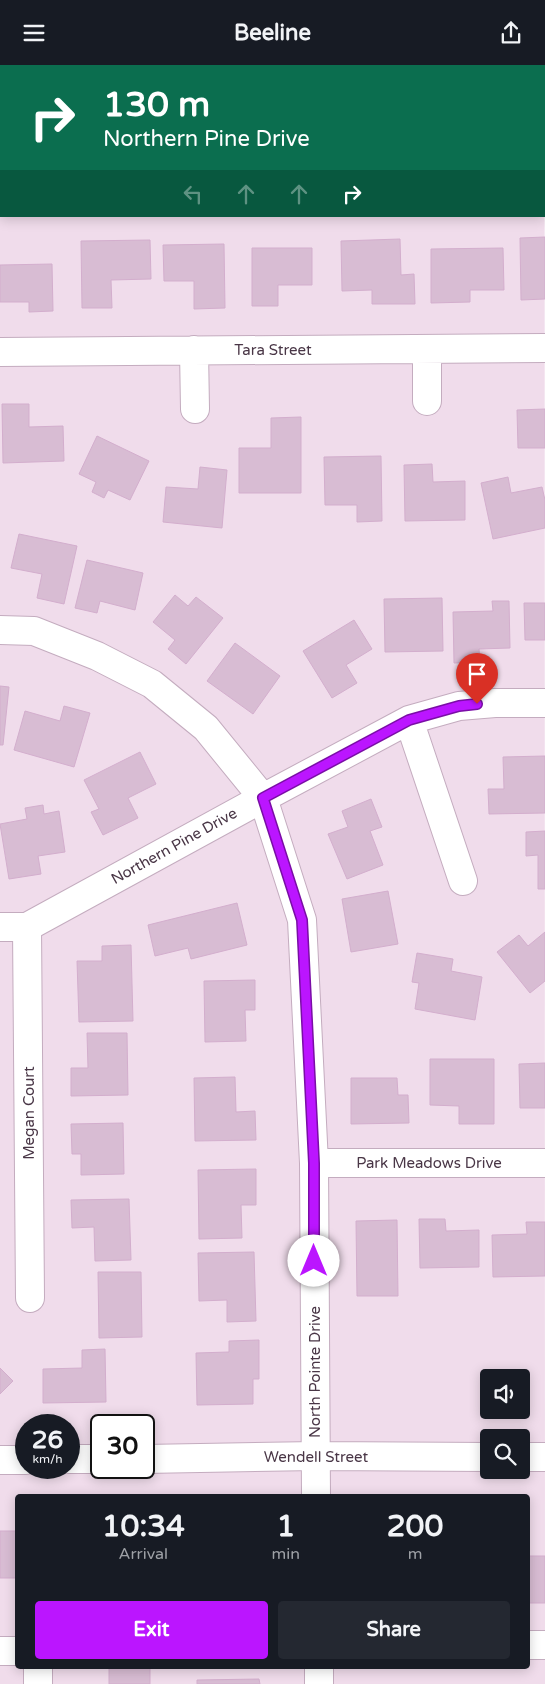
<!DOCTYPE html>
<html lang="en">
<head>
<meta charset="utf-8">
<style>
  :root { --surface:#171b24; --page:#242831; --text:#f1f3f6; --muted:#9ea1a6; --accent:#bb15ff }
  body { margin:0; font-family:"Varela Round",sans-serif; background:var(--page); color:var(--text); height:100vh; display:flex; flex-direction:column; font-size:19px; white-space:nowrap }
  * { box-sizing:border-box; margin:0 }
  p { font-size:16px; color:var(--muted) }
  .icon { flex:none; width:28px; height:28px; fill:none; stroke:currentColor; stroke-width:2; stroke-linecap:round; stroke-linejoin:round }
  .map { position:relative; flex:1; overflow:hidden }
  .drawer { position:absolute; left:15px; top:1429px; width:515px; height:175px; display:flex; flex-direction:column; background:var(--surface); border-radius:5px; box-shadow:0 2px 12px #0003 }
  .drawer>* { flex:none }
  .guide { position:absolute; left:0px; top:0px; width:545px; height:152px; box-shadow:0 2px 12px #0003; background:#0b6e4f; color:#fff; overflow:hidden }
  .controls { position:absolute; left:480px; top:1304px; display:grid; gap:10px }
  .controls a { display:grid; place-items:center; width:50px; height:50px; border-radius:5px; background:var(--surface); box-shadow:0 2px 12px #0003; font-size:25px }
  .speed { position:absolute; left:15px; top:1349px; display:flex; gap:10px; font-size:25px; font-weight:700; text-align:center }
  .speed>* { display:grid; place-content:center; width:65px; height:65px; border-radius:50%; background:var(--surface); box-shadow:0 2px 12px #0003; line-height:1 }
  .speed small { font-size:12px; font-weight:400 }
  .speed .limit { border:2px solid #111; border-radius:8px; background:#fff; color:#111 }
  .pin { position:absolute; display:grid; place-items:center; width:42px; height:42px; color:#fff; margin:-51px -21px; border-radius:50% 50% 50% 0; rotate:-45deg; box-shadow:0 0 5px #0007 }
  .pin .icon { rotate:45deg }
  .me { position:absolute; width:55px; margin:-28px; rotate:0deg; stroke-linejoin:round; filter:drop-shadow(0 0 4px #0008) }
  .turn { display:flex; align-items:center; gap:18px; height:105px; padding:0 20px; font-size:22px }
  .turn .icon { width:65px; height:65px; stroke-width:2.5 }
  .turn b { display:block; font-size:35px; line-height:42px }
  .lanes { display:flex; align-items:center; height:48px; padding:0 20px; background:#0003; justify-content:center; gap:25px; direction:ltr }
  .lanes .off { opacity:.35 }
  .eta { display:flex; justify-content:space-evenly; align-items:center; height:85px; text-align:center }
  .eta b { font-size:30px; font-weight:700; line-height:35px }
  .action { display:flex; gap:10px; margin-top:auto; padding:10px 20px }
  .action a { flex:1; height:58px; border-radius:5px; background:var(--accent); color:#fff; font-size:20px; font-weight:700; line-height:58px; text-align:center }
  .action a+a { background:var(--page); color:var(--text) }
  header { display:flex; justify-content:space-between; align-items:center; height:65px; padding:0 20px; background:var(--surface); font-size:22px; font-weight:700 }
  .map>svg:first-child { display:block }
  .residential { fill:#f0dceb; fill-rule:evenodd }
  .building { fill:#d8bcd3; stroke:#d3aecd }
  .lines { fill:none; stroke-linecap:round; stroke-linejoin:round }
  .minor-casing { stroke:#c4acbf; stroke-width:30 }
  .minor { stroke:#fff; stroke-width:28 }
  .route-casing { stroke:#7a0ea6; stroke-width:12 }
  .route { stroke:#bb15ff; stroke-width:9 }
  .labels { text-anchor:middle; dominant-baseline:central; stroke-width:5; stroke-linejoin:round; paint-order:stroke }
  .street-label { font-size:15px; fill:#493646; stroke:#fff }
</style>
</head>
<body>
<header><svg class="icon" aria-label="menu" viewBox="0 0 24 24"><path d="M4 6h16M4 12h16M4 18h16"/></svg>Beeline<svg class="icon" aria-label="share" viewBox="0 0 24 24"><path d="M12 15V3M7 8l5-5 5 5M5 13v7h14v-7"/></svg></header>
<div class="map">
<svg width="545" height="1619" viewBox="0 0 545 1619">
  <rect width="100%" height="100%" fill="#f5e8f2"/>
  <path class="residential" d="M544 131 545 1619H0V145L1 151H544ZM489 1312H521V1345H489ZM26 1360H69V1402H26ZM101 1360H144V1402H101ZM489 1372H521V1405H489ZM18 1431H528V1601H18Z"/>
  <path class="building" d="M545 172V234L521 235 520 173Z
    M400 174 401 210 414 209 415 239H372V225L342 226 341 176Z
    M150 175 151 214 111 215 112 243H82L81 176Z
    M224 179 225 243 194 244V216H164L163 180Z
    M252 183H312V220H278V241H252Z
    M503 183 504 225H470V237L431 238V184Z
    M52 199 53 246 29 247V237H0V200Z
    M2 339H29V362L63 361 64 396 3 398Z
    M545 344V383H518L517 345Z
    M301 352V428H239V383H271V353Z
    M97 371 149 396 130 435 108 425 104 433 92 427 96 417 79 409Z
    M381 391 382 456 357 457V440H325L324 392Z
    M432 399 433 417 465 416V455L405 456 404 400Z
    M200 402 227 405 222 463 163 457 166 422 198 424Z
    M508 412 511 428 542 422 545 435V463L493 474 481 418Z
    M19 469 77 481 64 539 37 533 42 509 11 503Z
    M87 495 143 508 135 545 100 536 97 548 75 543Z
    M175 530 188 541 196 532 223 553 186 599 168 584 175 575 153 557Z
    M442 533 443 586 385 587 384 534Z
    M492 536H509L510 583 479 584 480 597 454 598 453 547 493 546Z
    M524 538H545V575H525Z
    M354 555 372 584 346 600 357 618 332 633 303 586Z
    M235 578 280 611 253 649 207 616Z
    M0 621 9 622 3 680H0Z
    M64 641 90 648 74 702 14 685 25 646 60 656Z
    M140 687 156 719 128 733 138 753 103 770 91 747 99 744 84 715Z
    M545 691V748L489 749 488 724H504L503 692Z
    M371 734 382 762 370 766 383 800 347 814 328 769 348 762 342 746Z
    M43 740 44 749 59 746 65 787 38 791 41 809 9 814 0 759 27 754 25 743Z
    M545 766V824H538V790L526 791V767Z
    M388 826 398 879 351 887 342 834Z
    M237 838 247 880 191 894 188 883 155 891 148 860Z
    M545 867V916L530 928 497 887 519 870 528 881Z
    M131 880 133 956 79 957 77 896H102V881Z
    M417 888 453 894 451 906 482 912 475 955 415 944 419 918 412 917Z
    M255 915V945H245L246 976 205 977 204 916Z
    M87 968H127L128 1030 71 1031V1003H88Z
    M430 994H494V1059H459V1041L430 1040Z
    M545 998V1043H520L519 999Z
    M235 1012 236 1047 255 1046 256 1075 195 1076 194 1013Z
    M351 1013H397L398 1030H408L409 1058 351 1059Z
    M123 1058 124 1109 81 1110V1089H72L71 1059Z
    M256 1104V1140H241L242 1173 199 1174 198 1105Z
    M129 1134 131 1195 95 1196 94 1162 72 1163 71 1135Z
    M419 1154H445L446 1166 479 1165V1202L420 1203Z
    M397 1155 398 1231H357L356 1156Z
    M526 1157H545V1211L493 1212 492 1170 527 1169Z
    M254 1187 256 1256 227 1257V1235L199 1236 198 1188Z
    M98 1207H141L142 1272 99 1273Z
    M259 1275V1314H253V1339L197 1340 196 1288 229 1287V1276Z
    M105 1284 106 1337 43 1338V1304L82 1303V1285Z
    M0 1303 13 1316 0 1329Z
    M0 1466H18V1513H0Z
    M528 1491H545V1538H528Z
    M109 1601H150V1619H109Z
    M259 1614 260 1619H197V1615Z"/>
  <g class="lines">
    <g class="minor-casing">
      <path id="minor" d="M122 0V1
        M544 84H545
        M0 91H1
        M194 285 195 344
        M427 285V336
        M0 287 545 283
        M0 565 34 566 97 591 152 619 206 663 263 733 302 855 314 1098 316 1431
        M409 655 463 816
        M0 862H27L263 733 409 655 459 641 495 638H545
        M27 862 30 1233
        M314 1098H545
        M521 1392H545
        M69 1394H101
        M144 1394 316 1391 489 1392
        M0 1395H26
        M528 1580H545
        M0 1586H18
        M319 1601V1619
        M38 1619V1601"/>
    </g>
    <use href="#minor" class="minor"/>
  </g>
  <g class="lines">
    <g class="route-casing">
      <path id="route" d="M314 1196V1098L302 855 263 733 409 655 459 641 477 639"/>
    </g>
    <use href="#route" class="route"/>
  </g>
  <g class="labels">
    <g class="street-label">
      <text x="273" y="285">Tara Street</text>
      <text transform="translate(174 781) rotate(-29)">Northern Pine Drive</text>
      <text transform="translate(29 1048) rotate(-90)">Megan Court</text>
      <text x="429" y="1098">Park Meadows Drive</text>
      <text transform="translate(315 1307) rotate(-90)">North Pointe Drive</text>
      <text x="316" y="1392">Wendell Street</text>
    </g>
  </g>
</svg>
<div class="controls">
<a><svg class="icon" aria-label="sound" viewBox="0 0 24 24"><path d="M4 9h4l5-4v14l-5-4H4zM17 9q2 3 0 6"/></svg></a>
<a><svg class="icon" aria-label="search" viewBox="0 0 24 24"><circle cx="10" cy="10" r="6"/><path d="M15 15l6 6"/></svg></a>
</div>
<div class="speed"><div>26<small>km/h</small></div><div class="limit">30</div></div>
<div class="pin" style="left:477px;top:639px;background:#d93025"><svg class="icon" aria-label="arrive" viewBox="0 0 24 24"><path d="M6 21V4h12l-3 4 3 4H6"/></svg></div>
<svg class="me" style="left:314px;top:1196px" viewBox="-20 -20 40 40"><circle r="19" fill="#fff"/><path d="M0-13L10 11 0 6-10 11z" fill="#bb15ff"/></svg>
<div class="guide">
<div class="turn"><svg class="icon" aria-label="right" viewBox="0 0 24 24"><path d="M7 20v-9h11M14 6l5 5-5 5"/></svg><div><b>130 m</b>Northern Pine Drive</div></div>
<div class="lanes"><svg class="icon off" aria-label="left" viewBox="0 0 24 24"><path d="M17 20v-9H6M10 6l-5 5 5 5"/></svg><svg class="icon off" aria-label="ahead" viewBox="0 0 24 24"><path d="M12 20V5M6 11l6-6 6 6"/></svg><svg class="icon off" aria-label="ahead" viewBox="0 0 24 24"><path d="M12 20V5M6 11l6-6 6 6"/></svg><svg class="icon" aria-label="right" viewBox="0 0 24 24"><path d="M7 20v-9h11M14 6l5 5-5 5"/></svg></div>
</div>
<section class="drawer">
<div class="eta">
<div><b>10:34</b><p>Arrival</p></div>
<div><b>1</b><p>min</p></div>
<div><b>200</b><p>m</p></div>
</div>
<div class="action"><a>Exit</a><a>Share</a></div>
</section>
</div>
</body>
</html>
